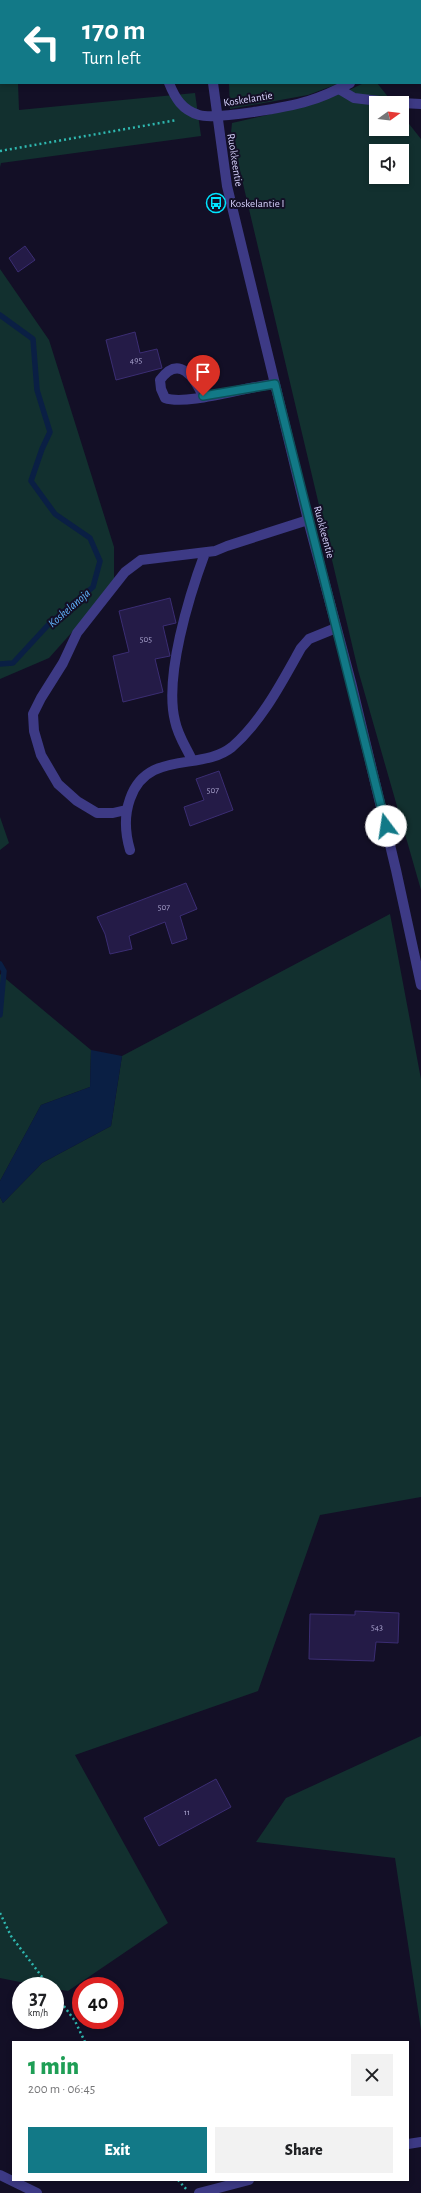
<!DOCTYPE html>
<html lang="en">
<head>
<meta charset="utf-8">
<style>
  :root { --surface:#fff; --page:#f2f2f2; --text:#202124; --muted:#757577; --accent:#127987 }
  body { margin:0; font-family:"Alegreya Sans",sans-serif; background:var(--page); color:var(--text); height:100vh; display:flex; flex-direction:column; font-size:15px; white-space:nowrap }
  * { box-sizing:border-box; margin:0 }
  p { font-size:13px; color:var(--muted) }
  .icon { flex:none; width:22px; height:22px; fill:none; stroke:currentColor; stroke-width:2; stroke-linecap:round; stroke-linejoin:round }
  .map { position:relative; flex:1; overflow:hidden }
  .details { position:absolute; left:12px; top:2041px; width:397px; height:140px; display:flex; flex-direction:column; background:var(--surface); border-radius:0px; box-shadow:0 2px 6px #0003 }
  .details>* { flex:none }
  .hud { position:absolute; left:0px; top:0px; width:421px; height:84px; box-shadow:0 2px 6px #0003; background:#127987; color:#fff; overflow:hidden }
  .needle { width:26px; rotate:75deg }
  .buttons { position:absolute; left:369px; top:96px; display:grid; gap:8px }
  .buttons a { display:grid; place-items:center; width:40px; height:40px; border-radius:0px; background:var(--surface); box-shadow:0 2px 6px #0003; font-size:20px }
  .speed { position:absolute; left:12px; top:1977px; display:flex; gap:8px; font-size:20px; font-weight:700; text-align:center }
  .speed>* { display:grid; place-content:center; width:52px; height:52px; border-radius:50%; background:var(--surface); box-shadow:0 2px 6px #0003; line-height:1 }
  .speed small { font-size:10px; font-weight:400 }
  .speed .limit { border:6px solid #d22; background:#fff; color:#111 }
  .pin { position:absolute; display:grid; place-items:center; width:34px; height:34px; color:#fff; margin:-41px -17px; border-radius:50% 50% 50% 0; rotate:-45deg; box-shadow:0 0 4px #0007 }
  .pin .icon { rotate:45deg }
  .me { position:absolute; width:44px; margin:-22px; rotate:346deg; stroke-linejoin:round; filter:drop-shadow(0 0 3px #0008) }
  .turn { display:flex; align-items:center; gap:14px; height:84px; padding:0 16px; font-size:18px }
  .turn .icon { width:52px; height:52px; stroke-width:2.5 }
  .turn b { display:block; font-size:28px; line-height:34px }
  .round { display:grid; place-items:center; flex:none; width:42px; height:42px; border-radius:0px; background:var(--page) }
  .head { display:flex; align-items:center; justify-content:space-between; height:68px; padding:0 16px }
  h1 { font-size:24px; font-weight:800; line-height:30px; color:#1e9e55 }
  .action { display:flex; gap:8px; margin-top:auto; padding:8px 16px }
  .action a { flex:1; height:46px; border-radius:0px; background:var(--accent); color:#fff; font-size:16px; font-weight:800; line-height:46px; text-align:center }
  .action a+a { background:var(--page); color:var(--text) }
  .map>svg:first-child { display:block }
  .green { fill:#12302f; fill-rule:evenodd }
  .water { fill:#0a1f44 }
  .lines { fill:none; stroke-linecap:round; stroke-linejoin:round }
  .stream { stroke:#0a1f44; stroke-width:5.5 }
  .building { fill:#241b47; stroke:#3b2d73 }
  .path { stroke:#2fb8b0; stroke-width:2.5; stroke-dasharray:2 3; stroke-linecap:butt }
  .minor { stroke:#3d3a85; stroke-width:10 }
  .route-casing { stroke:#0c4f58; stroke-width:10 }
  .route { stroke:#127987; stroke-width:7 }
  .labels { text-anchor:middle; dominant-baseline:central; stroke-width:4; stroke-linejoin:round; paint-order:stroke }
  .number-label { font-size:9px; fill:#aca6d1 }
  .street-label { font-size:11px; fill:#d9d4ff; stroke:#130f26 }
  .poi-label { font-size:11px; fill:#d9d4ff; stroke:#130f26; text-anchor:start }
  .water-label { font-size:12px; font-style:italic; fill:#62b6ff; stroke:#130f26 }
</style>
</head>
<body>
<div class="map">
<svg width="421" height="2193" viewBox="0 0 421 2193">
  <rect width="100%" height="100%" fill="#130f26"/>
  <path class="green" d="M0 0H14L1 1V83H18L19 110 195 93 201 136 1 163 0 167Z
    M225 0H421V36L420 1Z
    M229 83H340L308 95 230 109Z
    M364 83H377L393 103H376V129H402V115L421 139V890L358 670 231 133 232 123C279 112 320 105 364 83ZM376 151H402V177H376Z
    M0 269 49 340 114 547V585L49 658 0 679Z
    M0 817 9 843 0 850Z
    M390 914 421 1079V1497L320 1515 258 1691 75 1755 168 1923 68 1991 55 1989V1986H40L0 1978V1197L3 1203 42 1163 111 1126 122 1056Z
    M0 974 91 1050 90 1087 41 1105 0 1181Z
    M421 1736V2030L395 1858 256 1842 286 1798Z"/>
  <path class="water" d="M91 1050 122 1056 111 1126 42 1163 3 1203 0 1197V1181L41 1105 90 1087Z"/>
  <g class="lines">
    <path class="stream" d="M0 315 33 339 37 390 50 432 42 449 31 481 55 514 90 538 100 561 93 587 49 624 13 663 0 664
      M0 964 4 971 0 1015"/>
  </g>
  <path class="building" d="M25 246 35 260 18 272 9 258Z
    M135 332 140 353 157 349 162 368 116 380 106 340Z
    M170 598 176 623 163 626 170 656 155 659 163 692 123 702 113 656 129 652 119 611Z
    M219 771 233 810 190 826 184 807 204 800 196 779Z
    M186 883 197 909 180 916 187 939 172 944 165 922 129 936 132 949 110 954 105 934 97 917Z
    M355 1611 399 1613 398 1643 376 1642 374 1661 309 1659 310 1614 355 1615Z
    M216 1779 231 1807 159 1846 144 1818Z"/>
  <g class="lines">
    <path class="path" d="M0 151 177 120
      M0 1913 11 1936 49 1986
      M55 1994 75 2021 85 2042
      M178 2180 187 2190"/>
    <path class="minor" d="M147 0V1
      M208 0V1
      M420 42H421
      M169 83C175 98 182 110 199 115 216 120 289 107 308 101 322 97 337 90 350 83
      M213 83 227 186 308 520 351 682 396 870 421 985
      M339 89 354 98 396 103
      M402 103 421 104
      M203 396C194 377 179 354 160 380L161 389 165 398C187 406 248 386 275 384
      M192 760C186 747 178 736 175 721 164 677 189 596 205 553
      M126 810 113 813H97L77 801 58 784 41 755 34 731 33 714 41 698 63 663 77 633 125 572 141 560 215 551 227 546 308 520
      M130 850C125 833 124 816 130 799 147 749 201 772 232 747 262 721 282 682 301 648L309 639 336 628
      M408 2144 421 2142
      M0 2175 37 2193
      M199 2193 249 2180"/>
  </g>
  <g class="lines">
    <g class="route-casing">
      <path id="route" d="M203 396 275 384 386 826"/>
    </g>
    <use href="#route" class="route"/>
  </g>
  <defs>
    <g id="bus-ring" transform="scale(1)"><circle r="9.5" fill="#130f26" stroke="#00e5ff" stroke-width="1.5"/><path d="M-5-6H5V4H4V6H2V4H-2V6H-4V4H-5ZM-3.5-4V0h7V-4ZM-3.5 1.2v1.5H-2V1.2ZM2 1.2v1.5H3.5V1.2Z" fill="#00e5ff"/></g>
  </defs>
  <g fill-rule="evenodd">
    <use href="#bus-ring" x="216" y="203"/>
  </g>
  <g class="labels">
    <g class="number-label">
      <text x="136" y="360">495</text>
      <text x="146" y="639">505</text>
      <text x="213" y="790">507</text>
      <text x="164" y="907">507</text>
      <text x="377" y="1627">543</text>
      <text x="187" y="1812">11</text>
    </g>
    <g class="street-label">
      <text transform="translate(248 99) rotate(-9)">Koskelantie</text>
      <text transform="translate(235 160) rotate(81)">Ruokkeentie</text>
      <text transform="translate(324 532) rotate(75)">Ruokkeentie</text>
    </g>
    <g class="poi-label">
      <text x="230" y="203">Koskelantie I</text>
    </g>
    <g class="water-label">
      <text transform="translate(69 608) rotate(-41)">Koskelanoja</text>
    </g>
  </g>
</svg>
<div class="buttons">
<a><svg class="needle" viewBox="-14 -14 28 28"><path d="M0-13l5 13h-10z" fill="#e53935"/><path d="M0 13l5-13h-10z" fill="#757577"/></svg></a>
<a><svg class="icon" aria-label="sound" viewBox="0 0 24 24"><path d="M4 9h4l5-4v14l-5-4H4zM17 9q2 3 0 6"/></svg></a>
</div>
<div class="speed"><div>37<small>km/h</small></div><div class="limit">40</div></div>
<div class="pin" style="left:203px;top:396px;background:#d93025"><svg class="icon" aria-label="arrive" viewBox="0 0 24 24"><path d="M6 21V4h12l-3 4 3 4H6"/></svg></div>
<svg class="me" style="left:386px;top:826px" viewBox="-20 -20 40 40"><circle r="19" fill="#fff"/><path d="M0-13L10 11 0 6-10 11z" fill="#127987"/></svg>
<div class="hud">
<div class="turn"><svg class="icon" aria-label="left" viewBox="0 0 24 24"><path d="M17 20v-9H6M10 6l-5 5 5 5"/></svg><div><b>170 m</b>Turn left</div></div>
</div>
<section class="details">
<div class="head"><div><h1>1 min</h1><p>200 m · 06:45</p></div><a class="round"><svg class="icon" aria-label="close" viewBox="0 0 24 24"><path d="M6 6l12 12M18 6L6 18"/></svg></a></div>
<div class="action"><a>Exit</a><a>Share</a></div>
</section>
</div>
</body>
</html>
